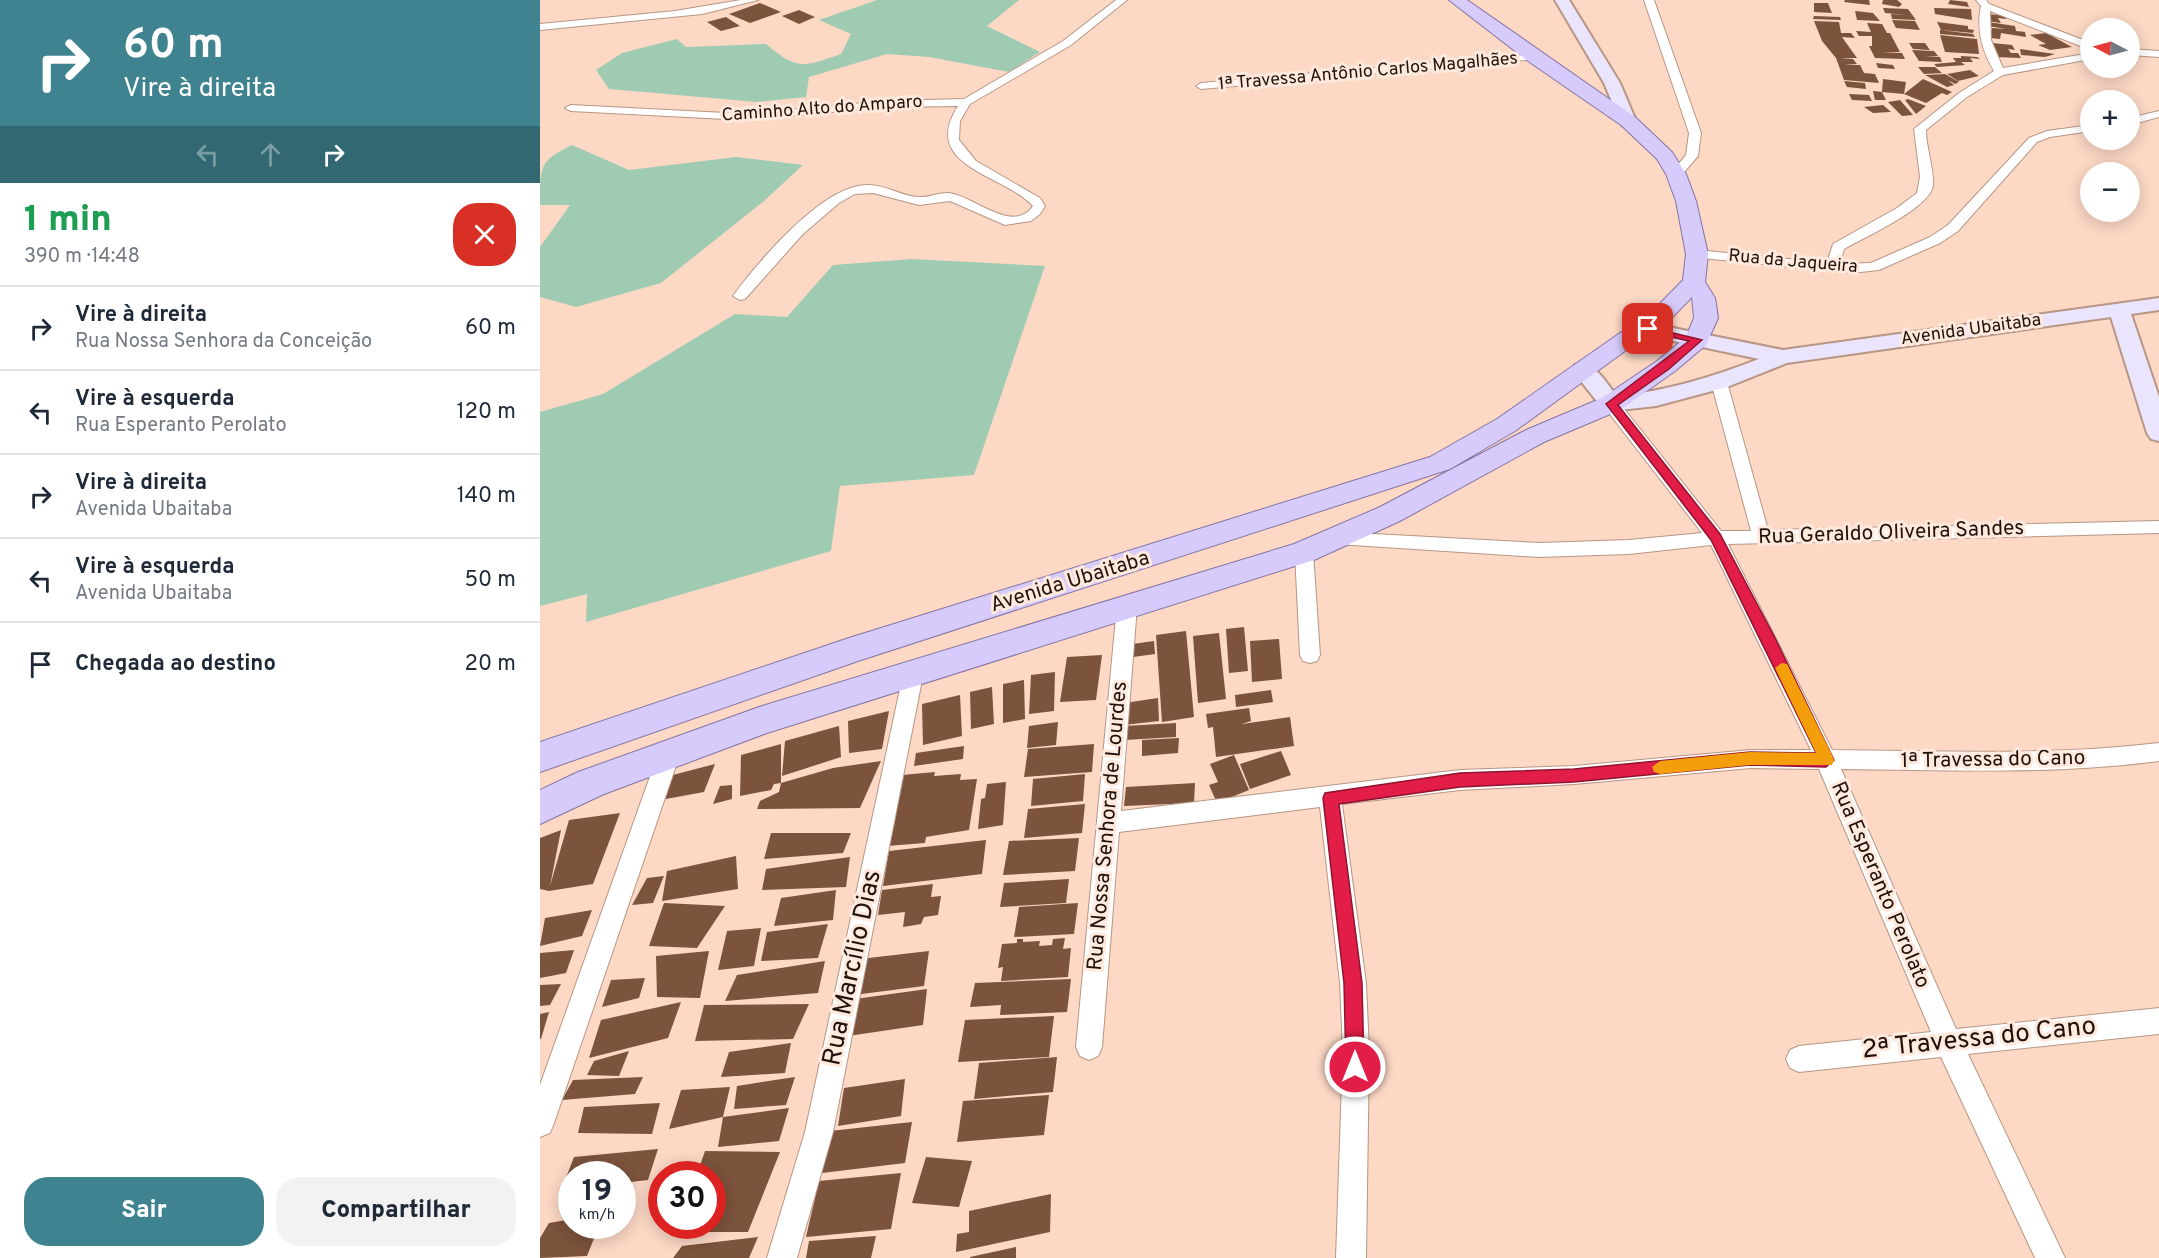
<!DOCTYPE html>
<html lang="pt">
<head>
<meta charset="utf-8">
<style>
  :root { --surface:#fff; --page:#f2f2f3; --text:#1f2937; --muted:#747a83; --line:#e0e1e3; --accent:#3e838f }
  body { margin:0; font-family:Overpass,sans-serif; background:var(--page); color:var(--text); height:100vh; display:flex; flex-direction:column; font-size:22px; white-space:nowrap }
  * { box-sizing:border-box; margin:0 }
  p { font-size:20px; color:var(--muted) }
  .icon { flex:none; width:33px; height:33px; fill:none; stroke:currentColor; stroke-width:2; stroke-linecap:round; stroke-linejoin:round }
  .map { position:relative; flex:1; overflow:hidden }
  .side { display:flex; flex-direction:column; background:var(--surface); width:540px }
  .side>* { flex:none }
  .guide { background:#3e838f; color:#fff; overflow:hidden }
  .needle { width:39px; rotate:276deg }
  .tools { position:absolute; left:1540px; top:18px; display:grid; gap:12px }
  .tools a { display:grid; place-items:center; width:60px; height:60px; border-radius:50%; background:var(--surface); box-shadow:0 3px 15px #0003; font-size:30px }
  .speed { position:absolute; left:18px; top:1161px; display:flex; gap:12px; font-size:30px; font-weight:700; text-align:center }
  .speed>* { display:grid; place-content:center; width:78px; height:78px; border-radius:50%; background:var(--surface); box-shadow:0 3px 15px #0003; line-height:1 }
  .speed small { font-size:15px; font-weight:400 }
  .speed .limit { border:9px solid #d22; background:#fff; color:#111 }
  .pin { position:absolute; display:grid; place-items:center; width:51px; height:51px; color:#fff; margin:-26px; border-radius:12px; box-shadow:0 3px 9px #0006 }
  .me { position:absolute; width:66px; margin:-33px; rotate:0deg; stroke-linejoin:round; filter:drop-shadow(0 0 4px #0008) }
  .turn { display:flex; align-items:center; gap:21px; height:126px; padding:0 24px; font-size:27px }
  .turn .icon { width:78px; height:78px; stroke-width:2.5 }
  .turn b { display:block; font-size:42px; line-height:51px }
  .lanes { display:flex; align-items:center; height:57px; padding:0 24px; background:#0003; justify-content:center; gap:30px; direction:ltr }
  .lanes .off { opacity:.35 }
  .round { display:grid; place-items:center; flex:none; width:63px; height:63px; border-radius:24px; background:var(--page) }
  .head { display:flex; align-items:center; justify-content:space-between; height:102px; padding:0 24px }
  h1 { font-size:36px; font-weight:800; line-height:45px; color:#1e9e55 }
  .button { display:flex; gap:12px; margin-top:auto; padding:12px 24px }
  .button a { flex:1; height:69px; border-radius:24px; background:var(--accent); color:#fff; font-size:24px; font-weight:800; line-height:69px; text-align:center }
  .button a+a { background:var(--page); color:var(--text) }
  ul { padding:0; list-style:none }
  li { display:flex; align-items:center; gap:18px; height:84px; padding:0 24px; border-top:2px solid var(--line) }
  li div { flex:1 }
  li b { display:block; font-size:22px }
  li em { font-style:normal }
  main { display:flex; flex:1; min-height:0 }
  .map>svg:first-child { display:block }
  .green { fill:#a0cbb3 }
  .building { fill:#7c533c }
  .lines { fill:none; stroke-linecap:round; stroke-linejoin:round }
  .street-casing { stroke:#b79684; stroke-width:2 }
  .secondary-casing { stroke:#b79684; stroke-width:4 }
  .primary-casing { stroke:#8474a4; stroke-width:2 }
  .street { fill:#fff; fill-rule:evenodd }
  .secondary { fill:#eae5fc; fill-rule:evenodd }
  .primary { fill:#d6cbfa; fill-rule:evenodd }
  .route { fill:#e11d48; stroke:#92132f; stroke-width:1.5 }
  .slow { fill:#f59e0b }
  .labels { text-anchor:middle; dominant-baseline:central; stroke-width:6; stroke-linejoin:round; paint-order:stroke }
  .far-street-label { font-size:18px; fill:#1f130c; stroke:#ffe9dd }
  .street-label { font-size:21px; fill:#1f130c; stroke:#ffe9dd }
  .near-street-label { font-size:26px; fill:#1f130c; stroke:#ffe9dd }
</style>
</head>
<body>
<main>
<section class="side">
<div class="guide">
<div class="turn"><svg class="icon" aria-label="right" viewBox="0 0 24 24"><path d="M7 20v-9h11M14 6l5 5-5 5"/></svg><div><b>60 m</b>Vire à direita</div></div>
<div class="lanes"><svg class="icon off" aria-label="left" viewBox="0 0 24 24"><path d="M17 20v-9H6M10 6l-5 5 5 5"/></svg><svg class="icon off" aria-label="ahead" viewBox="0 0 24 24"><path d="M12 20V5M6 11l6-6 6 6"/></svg><svg class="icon" aria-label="right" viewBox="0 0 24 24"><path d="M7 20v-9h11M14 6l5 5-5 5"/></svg></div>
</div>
<div class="head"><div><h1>1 min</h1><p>390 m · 14:48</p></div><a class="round" style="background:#d93025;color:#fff"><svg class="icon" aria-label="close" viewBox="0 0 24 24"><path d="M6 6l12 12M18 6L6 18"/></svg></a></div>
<ul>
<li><svg class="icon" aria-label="right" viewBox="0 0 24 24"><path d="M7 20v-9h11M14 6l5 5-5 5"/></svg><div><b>Vire à direita</b><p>Rua Nossa Senhora da Conceição</p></div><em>60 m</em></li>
<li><svg class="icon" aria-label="left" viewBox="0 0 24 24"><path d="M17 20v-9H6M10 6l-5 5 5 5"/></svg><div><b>Vire à esquerda</b><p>Rua Esperanto Perolato</p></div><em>120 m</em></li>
<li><svg class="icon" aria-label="right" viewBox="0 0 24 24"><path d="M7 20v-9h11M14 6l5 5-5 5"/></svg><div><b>Vire à direita</b><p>Avenida Ubaitaba</p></div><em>140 m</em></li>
<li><svg class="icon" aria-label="left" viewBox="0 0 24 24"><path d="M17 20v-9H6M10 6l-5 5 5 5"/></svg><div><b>Vire à esquerda</b><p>Avenida Ubaitaba</p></div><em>50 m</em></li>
<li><svg class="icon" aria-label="arrive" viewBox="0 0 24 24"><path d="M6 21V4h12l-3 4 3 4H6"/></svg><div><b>Chegada ao destino</b></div><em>20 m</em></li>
</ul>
<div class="button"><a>Sair</a><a>Compartilhar</a></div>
</section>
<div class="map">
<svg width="1619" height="1258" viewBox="0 0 1619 1258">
  <rect width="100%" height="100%" fill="#fcd8c5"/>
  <path class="green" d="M337 0H479L447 26 500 52 469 72 389 57 347 54 269 77 266 97 217 102 69 89 56 70 82 53 137 39 146 47 226 44C258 71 263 67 301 54L311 34 279 20Z
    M32 145 89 170 196 157 263 165 224 201 121 283 36 307 0 297V247L30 205H0C0 164 0 161 32 145Z
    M371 259 505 266 434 475 300 486 291 551 46 622 47 594 0 606V412L63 394 195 314 247 317 293 265Z"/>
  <path class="building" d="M1305 0H1329L1330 5 1304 2Z
    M1343 0H1357L1362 4 1359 7 1342 4Z
    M1410 0 1427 2 1429 7 1408 4Z
    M220 3 241 12 210 23 189 14Z
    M1274 3H1288L1292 13 1274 12Z
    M1343 8 1368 9 1376 20 1352 19 1351 14 1367 15 1345 13Z
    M1394 8 1431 9 1432 20 1395 14Z
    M259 10 275 17 259 24 242 16Z
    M1315 11 1333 13 1340 21 1317 20Z
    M1449 14 1466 16V19L1458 18 1461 23 1447 21Z
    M1274 16 1300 17 1301 20 1273 19Z
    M186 17 200 26 181 31 167 22Z
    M1352 20 1375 21 1380 30 1356 28Z
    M1274 21 1299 22 1301 33H1311L1315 38 1302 37 1317 58H1300L1313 59 1317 64 1304 65H1320L1324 73 1335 74 1339 83 1304 80 1296 58 1282 41Z
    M1397 22 1428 26V29L1434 30 1433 33 1401 30Z
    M1448 22 1475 26 1476 31 1485 32 1486 37 1461 33 1460 39 1450 38 1452 28 1466 29 1448 26Z
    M1327 23 1342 24 1347 33H1350L1360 52 1342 53H1362L1365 59 1335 58 1329 46H1332V36H1319L1316 31 1331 32Z
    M1400 30 1433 34 1435 37 1400 34Z
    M1506 33 1532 47 1510 50 1498 45 1506 44 1490 35Z
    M1400 35 1437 39 1439 54 1405 52Z
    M1369 43H1385L1390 50 1373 49Z
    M1452 43 1472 45 1475 50 1468 49 1471 53H1478L1481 58 1456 57Z
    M1480 49 1515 54 1505 57 1481 55Z
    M1372 50 1394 51 1398 56H1385L1400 57 1402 62 1379 61Z
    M1421 56 1437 57 1440 59 1430 58 1433 62H1421L1425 65 1397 67 1394 64 1416 62 1413 58H1421Z
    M1336 63 1353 65 1355 69 1338 68Z
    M1378 67H1395L1402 73 1384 74Z
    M1430 70 1439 76 1418 81 1407 74Z
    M1405 74 1419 82 1415 84 1408 80 1414 85 1407 87 1385 75Z
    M1343 79 1366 82 1364 94 1342 92Z
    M1383 79 1412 92 1407 95 1402 93 1386 103 1364 94Z
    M1304 81 1325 83 1326 89 1307 87Z
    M1333 91 1342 92 1346 100H1335Z
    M1309 94 1329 95 1332 101 1312 100Z
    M1368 99 1386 106 1376 114 1365 100Z
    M1360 100 1373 115 1362 116 1348 102Z
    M1343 105 1351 112 1333 113 1324 107Z
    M704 627 708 671 689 673 686 629Z
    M646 631 654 717 622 722 616 635Z
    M679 633 686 699 658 703 653 636Z
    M739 639 742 679 712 682 710 641Z
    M614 641 615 654 593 657 592 644Z
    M562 655 556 700 520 702 527 657Z
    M515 672 514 711 489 714 491 675Z
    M484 680 485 719 463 723V684Z
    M452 687 454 724 431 729 430 692Z
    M731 690 733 702 696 707 695 695Z
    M420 695 422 736 383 745 382 704Z
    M618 698 619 721 584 725V703Z
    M709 708 711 721 702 724 750 717 754 746 676 757 673 727 668 728 666 714Z
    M349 711 342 749 309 753 308 721Z
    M518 722 516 745 487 748 489 726Z
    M636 723V737L585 740V726Z
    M299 726 301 757 242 776 245 741Z
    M639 738 638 753 602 756V740Z
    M241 744V783L293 768 341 761 320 808 217 809 220 801 239 792 241 783 234 784 231 790 200 796 201 755Z
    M554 744 552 772 484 777 488 749Z
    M424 746 423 759 374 766 376 753Z
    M741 751 751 775 710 789 700 764Z
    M694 755 709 790 677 803 669 785 678 782 670 764Z
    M175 764 164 792 115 801 129 776Z
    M395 772 394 776 421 774 420 780 437 779 429 830 386 837 385 843 347 846 362 775Z
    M545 774 543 801 491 806 493 779Z
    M466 782 463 825 438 829 441 799 445 798 447 784Z
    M655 783 654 803 584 806 586 787Z
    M192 785V799L173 804 180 786Z
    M545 804 542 833 484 838 488 809Z
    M80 813 53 884 9 891 0 889V838L21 830 10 886 29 820Z
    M231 833H311L303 853 224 859Z
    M539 838 535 871 463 875 469 841Z
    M446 840 442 874 343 886 349 851Z
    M196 856 198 889 122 901 127 871Z
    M310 857 306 887 222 890 226 869Z
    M124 876 113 903 92 905 107 878Z
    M529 879 526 903 460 907 464 883Z
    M393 884 391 897 401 896 398 915 384 917 381 924 363 927 365 912 338 915 342 890Z
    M296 890 293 920 234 926 241 898Z
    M124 903 185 906 157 948 109 946Z
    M538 903 534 934 474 937 479 907Z
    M52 910 42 936 0 946 5 918Z
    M288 924 278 958 221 961 227 932Z
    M221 928 214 966 178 970 187 931Z
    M525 938 523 949 531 948 528 977 461 981 463 967 458 968 462 944 477 943V939H483V942L500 941 499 946 512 945 513 939Z
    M34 950 26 973 0 978V953Z
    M169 951 160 998 117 997 116 956Z
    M389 951 384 986 314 995 320 959Z
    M285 961 278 993 185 1001 197 975Z
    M105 978 99 998 62 1007 71 980Z
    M531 979 527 1012 460 1015 461 1005 430 1007 435 983Z
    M21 984 10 1005 0 1006V985Z
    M387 989 383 1025 308 1036 315 999Z
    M141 1002 128 1038 49 1058 61 1020Z
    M269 1004 253 1039 155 1041 164 1005Z
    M9 1012 1 1039H0V1014Z
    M514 1016 509 1057 418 1062 425 1020Z
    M251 1043 245 1073 181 1077 189 1052Z
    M89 1051 79 1076 47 1075 54 1061Z
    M517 1057 513 1092 434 1099 439 1063Z
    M103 1077 95 1094 22 1100 33 1080Z
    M255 1077 246 1105 194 1109 197 1086Z
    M365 1079 361 1116 298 1126 304 1088Z
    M190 1087 183 1117 129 1129 141 1090Z
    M509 1095 504 1135 417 1142 423 1101Z
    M120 1103 112 1134 38 1133 44 1107Z
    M249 1108 239 1141 178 1147 183 1117Z
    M372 1122 365 1163 282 1173 290 1131Z
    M118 1149 108 1180 82 1183V1174H32V1187L22 1188 34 1157Z
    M165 1151 240 1152 208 1232H124L127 1226H172V1174H157Z
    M386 1157 432 1161 419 1207 372 1203Z
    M361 1173 351 1229 266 1237 279 1181Z
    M511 1194 510 1232 416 1252 417 1234 429 1232V1211Z
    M32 1219V1226H59L47 1256 0 1258V1238L9 1223Z
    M336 1236 331 1258H266L269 1241Z
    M218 1237 209 1258H133L142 1246Z
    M476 1247V1258H430V1257Z"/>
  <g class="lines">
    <g class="street-casing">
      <path id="street" d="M201 0H218L162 14 0 30V24L135 11Z
        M576 0H587L531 45 430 104 420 121 419 140 436 161 500 198 505 206 500 214 491 221 465 225 410 201 379 205 333 193 315 194 299 203 263 234 205 299 200 300 193 296C217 263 285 182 329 185 346 185 361 196 378 197 388 198 399 192 409 193 434 196 473 235 493 206 464 174 379 167 418 106L345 107 205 120 31 111 25 108 31 105 205 114 345 101 424 99 523 41Z
        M1104 0H1114L1161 133 1158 156 1140 177 1136 178 1130 174 1146 155 1149 133Z
        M1436 0H1446L1449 4 1551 43V50L1450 11 1451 40 1463 68 1551 53V59L1463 75 1427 97 1386 130C1386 148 1394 167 1393 185 1391 208 1323 238 1304 249L1300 264 1331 263 1390 237 1408 225 1489 138 1507 131 1551 125V131L1510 137 1497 142 1418 231 1400 243 1339 270 1311 273 1152 257 1150 254 1157 250 1287 263 1293 244 1357 208 1377 193 1380 177 1374 129 1419 93 1454 71C1442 51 1436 30 1441 6Z
        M1590 49 1619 51V57L1590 55Z
        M994 54 998 55V59L661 89 656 86 661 83Z
        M1619 111V117L1590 125V118Z
        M1179 377 1187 382 1228 530 1619 521V533L1188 544 1292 750C1401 751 1511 756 1619 743V761C1514 775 1407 770 1301 769L1416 1029 1619 1008V1034L1428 1054 1525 1258H1495L1401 1057 1259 1072 1250 1068 1246 1059 1250 1050 1259 1046 1391 1032 1279 769 1211 768 1034 784 920 790 802 804 826 983 829 1051 826 1258H796L803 1051 800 983 780 807 579 832 562 1047 558 1056 549 1060 540 1056 536 1047 577 606 580 601 587 599 594 601 597 606 581 811 920 770 1034 766 1211 750H1271L1171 545 1089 554 999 557 797 544 791 543 788 538 791 533 797 532 999 543 1089 540 1162 533 1065 408 1063 404 1071 399 1077 400 1181 531H1211L1171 382Z
        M764 545 770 547 773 552 780 655 777 661 770 663 763 661 760 655 755 552 758 547Z
        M373 667 380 669 383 675 293 1132 257 1258H227L265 1132 363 675 366 669Z
        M129 745 137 747 140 754 14 1123 10 1133 0 1137V1085L118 754 121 747Z"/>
    </g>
    <g class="secondary-casing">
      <path id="secondary" d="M1015 0H1029L1080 83 1096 121 1094 125H1082L1080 121 1064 83Z
        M1619 298V310L1591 314 1619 397V441L1611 439 1607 433 1571 317 1247 363 1187 387 1116 406 1071 411 1063 409 1032 370 1035 365C1055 360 1065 382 1077 396 1127 391 1172 377 1219 359L1100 334 1097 329 1100 324 1108 323 1243 350Z"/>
    </g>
    <g class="primary-casing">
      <path id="primary" d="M909 0H927L1095 117 1132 152 1146 174 1156 201 1168 254 1165 282 1175 298 1178 318 1166 345 1135 371 1080 410 1004 442 860 521 774 560 227 733 64 794 0 824V790L38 772 222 706 754 544 840 507 986 430 1062 398 1117 361 1146 337 1154 318 1152 297 1116 334 1096 343 975 431 910 469 318 661 0 772V742L309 638 890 457 957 419 1080 333 1100 324 1143 280 1146 254 1136 201 1126 174 1117 159 1081 125 988 61Z"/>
    </g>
    <use href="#street" class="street"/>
    <use href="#secondary" class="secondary"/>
    <use href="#primary" class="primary"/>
  </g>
  <path class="route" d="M1104 326 1162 340 1129 369 1078 405 1180 534 1234 636 1294 760 1286 767 1210 765 1034 782 920 787 799 804 822 983 824 1067 822 1074 815 1076 808 1074 806 1067 804 983 783 798 785 793 920 773 1034 769 1210 752 1276 753 1171 540 1066 404 1149 341 1104 331Z"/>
  <path class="slow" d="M1242 663 1247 664 1292 755 1294 760 1292 765H1210L1120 774 1114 772 1112 767 1120 761 1210 752 1276 753 1235 668Z"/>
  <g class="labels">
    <g class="far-street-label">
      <text transform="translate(828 72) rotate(-5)">1ª Travessa Antônio Carlos Magalhães</text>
      <text transform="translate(282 109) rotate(-4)">Caminho Alto do Amparo</text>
      <text transform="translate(1253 262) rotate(5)">Rua da Jaqueira</text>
      <text transform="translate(1431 330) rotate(-8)">Avenida Ubaitaba</text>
    </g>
    <g class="street-label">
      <text transform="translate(1351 533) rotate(-2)">Rua Geraldo Oliveira Sandes</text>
      <text transform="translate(530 582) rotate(-17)">Avenida Ubaitaba</text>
      <text transform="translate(1453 760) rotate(-1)">1ª Travessa do Cano</text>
      <text transform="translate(568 826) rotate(-85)">Rua Nossa Senhora de Lourdes</text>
      <text transform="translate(1340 885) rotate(67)">Rua Esperanto Perolato</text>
    </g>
    <g class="near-street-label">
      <text transform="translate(313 968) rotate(-78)">Rua Marcílio Dias</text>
      <text transform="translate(1439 1039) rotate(-6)">2ª Travessa do Cano</text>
    </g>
  </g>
</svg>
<div class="tools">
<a><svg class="needle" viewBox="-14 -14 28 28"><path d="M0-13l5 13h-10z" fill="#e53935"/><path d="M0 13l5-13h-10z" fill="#747a83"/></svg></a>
<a>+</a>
<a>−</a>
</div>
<div class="speed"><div>19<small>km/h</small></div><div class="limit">30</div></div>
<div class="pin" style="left:1108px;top:329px;background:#d93025"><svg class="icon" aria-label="arrive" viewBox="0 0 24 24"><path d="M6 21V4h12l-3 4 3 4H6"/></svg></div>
<svg class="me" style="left:815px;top:1067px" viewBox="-20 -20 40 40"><circle r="17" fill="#e11d48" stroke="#fff" stroke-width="3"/><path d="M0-11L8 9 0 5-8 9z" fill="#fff"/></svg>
</div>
</main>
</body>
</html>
